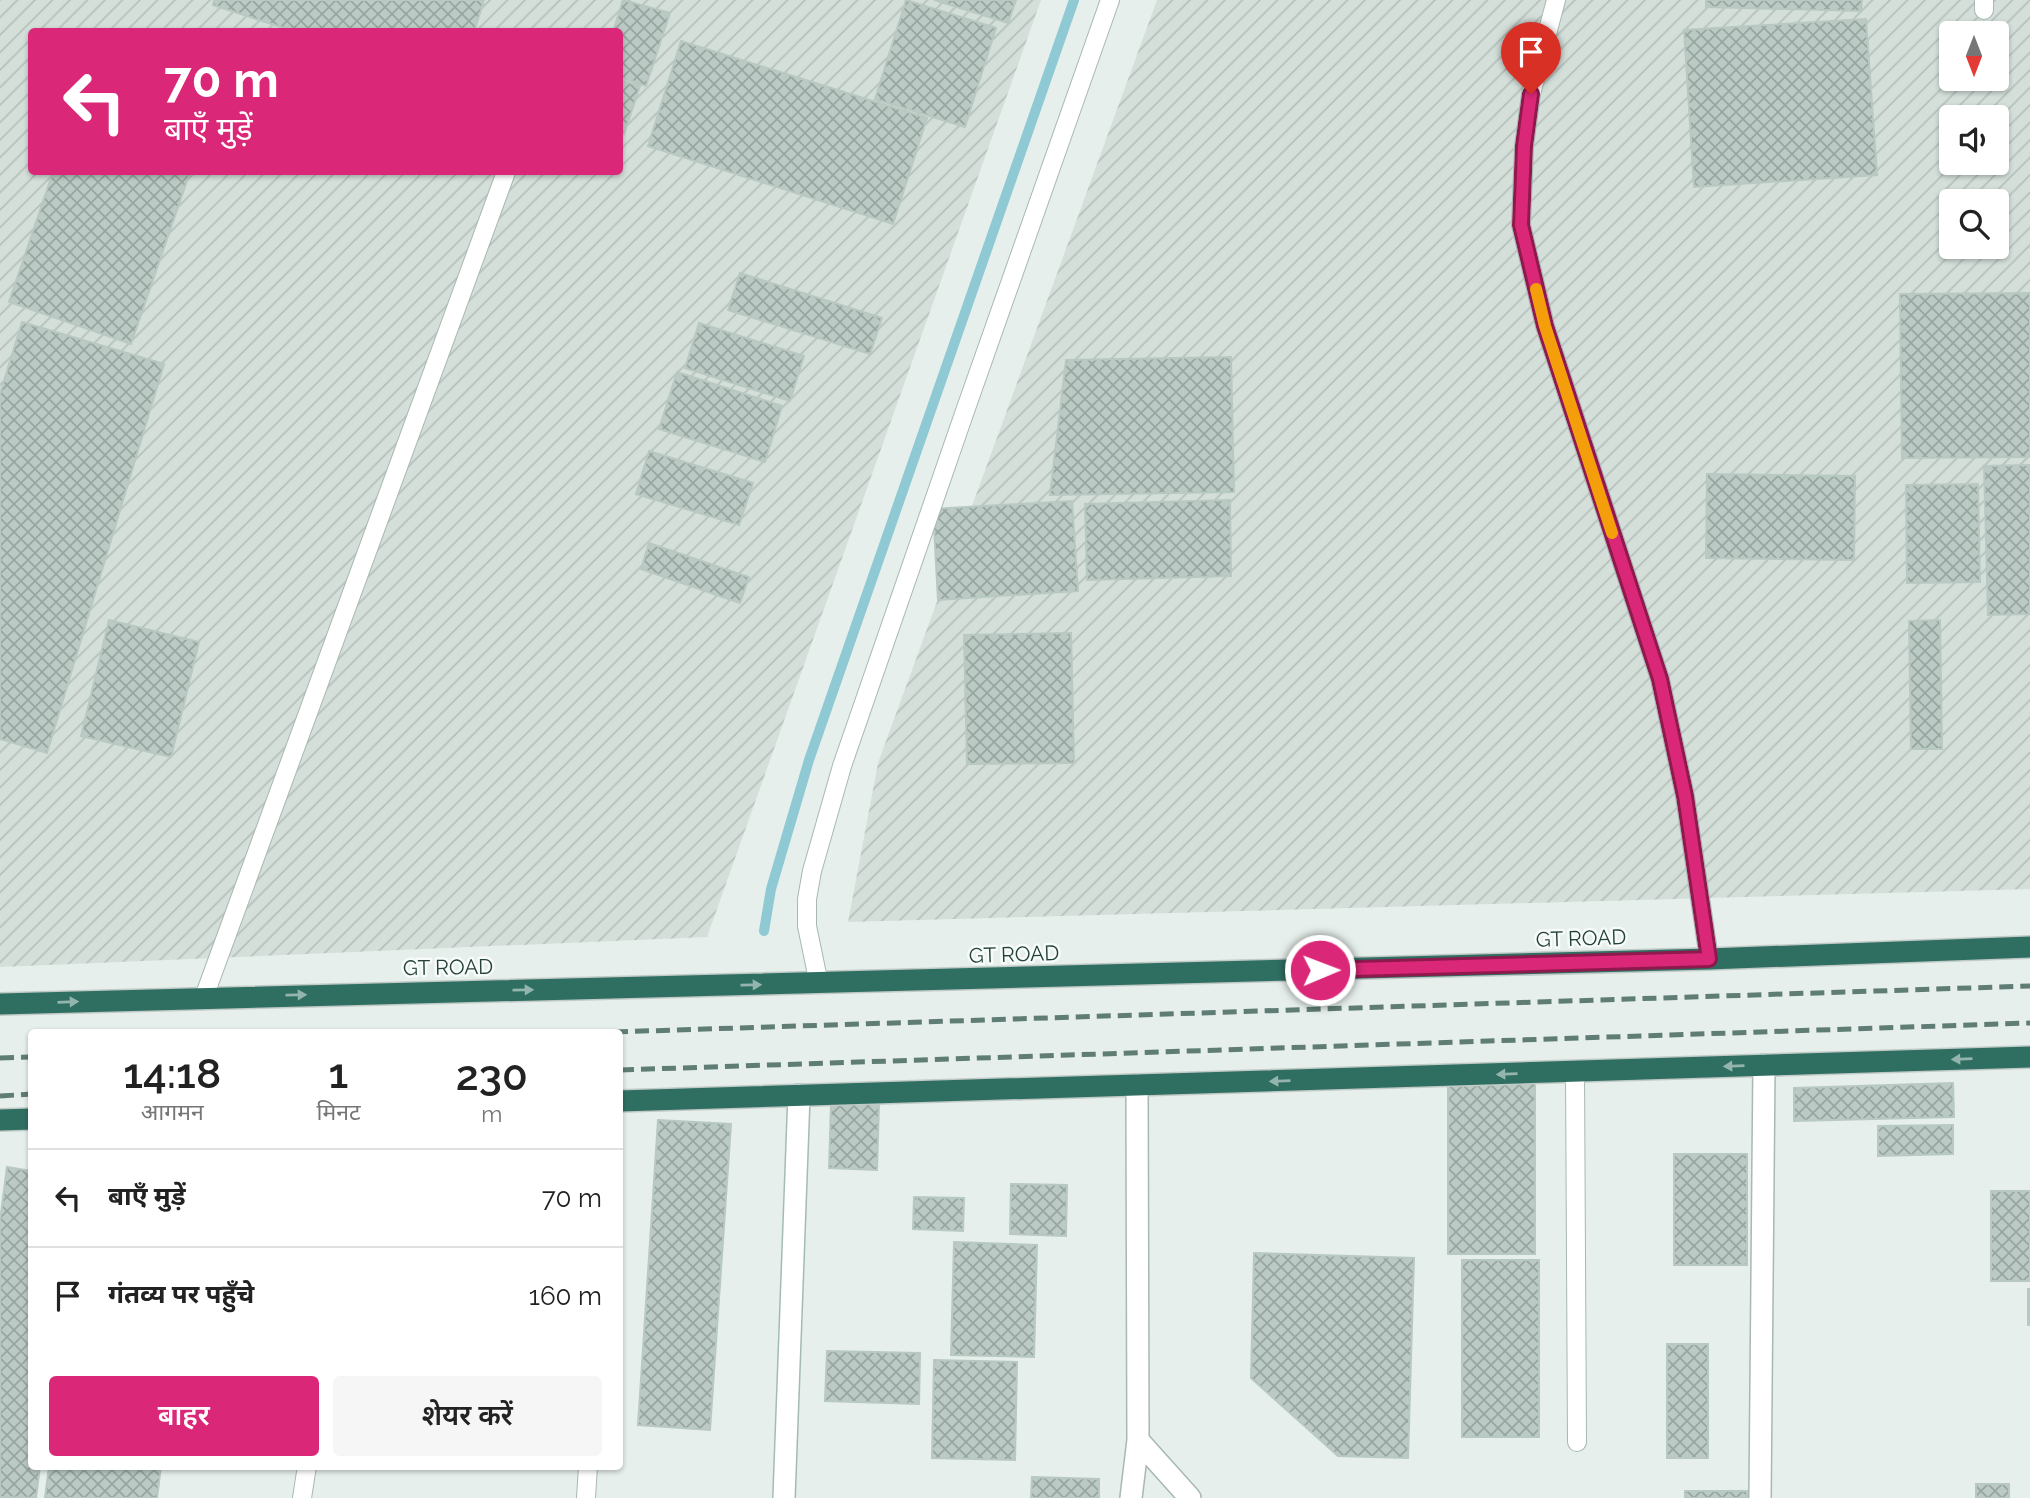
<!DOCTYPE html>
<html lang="hi">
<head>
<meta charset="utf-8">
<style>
  :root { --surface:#fff; --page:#f6f6f6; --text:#222; --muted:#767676; --line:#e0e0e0; --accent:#db2777 }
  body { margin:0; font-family:Raleway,"Noto Sans Devanagari",sans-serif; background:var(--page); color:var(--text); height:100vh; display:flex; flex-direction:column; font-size:26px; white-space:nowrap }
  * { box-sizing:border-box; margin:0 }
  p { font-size:23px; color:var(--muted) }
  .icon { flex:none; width:38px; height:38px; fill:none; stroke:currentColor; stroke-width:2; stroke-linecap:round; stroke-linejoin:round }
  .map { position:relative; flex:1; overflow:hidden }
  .side { position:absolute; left:28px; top:1029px; width:595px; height:441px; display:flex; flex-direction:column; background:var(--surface); border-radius:7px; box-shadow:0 2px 5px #0004 }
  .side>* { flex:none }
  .banner { position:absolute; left:28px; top:28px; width:595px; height:147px; border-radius:7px; box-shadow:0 2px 5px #0004; background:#db2777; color:#fff; overflow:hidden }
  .needle { width:46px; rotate:180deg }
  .tools { position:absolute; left:1939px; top:21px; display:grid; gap:14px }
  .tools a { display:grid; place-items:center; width:70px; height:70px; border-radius:7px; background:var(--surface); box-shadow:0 2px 5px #0004; font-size:35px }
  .pin { position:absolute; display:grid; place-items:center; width:60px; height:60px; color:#fff; margin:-72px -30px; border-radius:50% 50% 50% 0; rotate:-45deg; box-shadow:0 0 7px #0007 }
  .pin .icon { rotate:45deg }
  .me { position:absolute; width:77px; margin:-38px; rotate:89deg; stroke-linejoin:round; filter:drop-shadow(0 0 5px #0008) }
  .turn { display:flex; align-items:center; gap:24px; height:147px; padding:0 21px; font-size:32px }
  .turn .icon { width:91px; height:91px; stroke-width:2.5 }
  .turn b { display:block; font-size:49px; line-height:60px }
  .eta { display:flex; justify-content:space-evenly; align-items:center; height:119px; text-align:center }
  .eta b { font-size:42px; font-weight:600; line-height:49px }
  .button { display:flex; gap:14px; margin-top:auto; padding:14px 21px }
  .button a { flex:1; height:80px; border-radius:7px; background:var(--accent); color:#fff; font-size:28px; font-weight:600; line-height:80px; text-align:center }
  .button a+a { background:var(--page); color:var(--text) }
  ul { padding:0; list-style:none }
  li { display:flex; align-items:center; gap:21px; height:98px; padding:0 21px; border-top:2px solid var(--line) }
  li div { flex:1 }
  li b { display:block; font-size:26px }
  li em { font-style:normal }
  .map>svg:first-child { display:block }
  .industrial { fill:url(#industrial-furrows); fill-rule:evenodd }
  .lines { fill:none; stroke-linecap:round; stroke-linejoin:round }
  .stream { stroke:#8ec9d4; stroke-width:10 }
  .building { fill:url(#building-cross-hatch); stroke:#b8c9c2; stroke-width:2 }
  .lane-casing { stroke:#a8b8b2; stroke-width:20 }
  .street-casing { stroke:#a8b8b2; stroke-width:24 }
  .secondary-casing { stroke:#a4bbb3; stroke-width:24 }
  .highway-casing { stroke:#c2cac8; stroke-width:24 }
  .lane { stroke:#fff; stroke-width:18 }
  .street { stroke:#fff; stroke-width:21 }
  .secondary { stroke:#fff; stroke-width:21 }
  .highway { stroke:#2f6f62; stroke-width:21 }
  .rail { stroke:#5f7d75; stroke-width:5; stroke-dasharray:14 7; stroke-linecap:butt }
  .oneway { fill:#93b5ae }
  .route-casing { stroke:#8e194d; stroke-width:18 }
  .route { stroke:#db2777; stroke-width:12 }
  .slow { stroke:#f59e0b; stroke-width:12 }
  .labels { text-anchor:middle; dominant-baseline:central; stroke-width:5; stroke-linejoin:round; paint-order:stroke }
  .street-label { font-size:21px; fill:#24423a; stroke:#f7fbf9 }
</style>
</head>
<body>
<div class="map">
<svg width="2030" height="1498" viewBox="0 0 2030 1498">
  <defs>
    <pattern id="industrial-furrows" width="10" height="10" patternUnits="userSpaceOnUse" patternTransform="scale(1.75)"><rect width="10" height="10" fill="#d4dfda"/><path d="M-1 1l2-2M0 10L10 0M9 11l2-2" fill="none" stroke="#b6c1bc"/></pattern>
    <pattern id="building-cross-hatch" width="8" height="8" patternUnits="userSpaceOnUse" patternTransform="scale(1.75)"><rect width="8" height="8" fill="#bbcac4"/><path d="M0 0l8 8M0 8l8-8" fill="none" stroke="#98a6a0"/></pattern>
  </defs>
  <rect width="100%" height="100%" fill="#e6efeb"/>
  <path class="industrial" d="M0 0H1041L707 937 0 967ZM32 32H620V172H32Z
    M1157 0H2030V889L848 922 878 763ZM1951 33H1997V79H1951ZM1951 117H1997V163H1951ZM1951 201H1997V247H1951Z"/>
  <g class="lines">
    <path class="stream" d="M764 931 771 889 809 760 1074 0"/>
  </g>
  <path class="building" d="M214 0H484L474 32H296L213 5Z
    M623 0 670 13 646 86 620 77V32H613Z
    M906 0 996 28 965 127 875 99Z
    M934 0H1016L1008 23Z
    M1706 0H1862L1861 11 1706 7Z
    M1866 19 1877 175 1694 187 1684 30Z
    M681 41 927 118 893 224 648 146Z
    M620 80 640 86 624 134 620 133Z
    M53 172H190L131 344 9 302Z
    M740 273 882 318 870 354 728 310Z
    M2030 293V457L1902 458 1900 294Z
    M22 322 164 364 47 753 0 739V394Z
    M699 323 804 356 790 401 685 368Z
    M1231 357 1234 492 1050 495 1066 360Z
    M677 372 782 406 765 462 659 429Z
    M649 451 753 483 739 525 636 494Z
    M2030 465V614L1988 615 1984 466Z
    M1707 474 1855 476 1854 560 1706 558Z
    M1978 484 1980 582 1907 583 1906 485Z
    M1230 500 1231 576 1087 580 1085 504Z
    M1072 501 1078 591 938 600 933 509Z
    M649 543 749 577 740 603 641 569Z
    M109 620 199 642 171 757 81 736Z
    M1940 620 1942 749H1911L1909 621Z
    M1071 633 1074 763 967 764 964 635Z
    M1448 1081H1535V1254H1448Z
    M1953 1083 1954 1117 1794 1121V1088Z
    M831 1103 879 1104 877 1170 829 1168Z
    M658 1120 731 1124 710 1430 638 1425Z
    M1953 1125V1154L1878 1156V1126Z
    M1674 1154H1747V1265H1674Z
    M7 1167 32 1171V1466H40L36 1498 0 1497V1221Z
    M1011 1184 1067 1185 1066 1236 1010 1234Z
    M1991 1191H2030V1281H1991Z
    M914 1197 964 1198 963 1231 913 1229Z
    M954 1242 1037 1245 1034 1357 951 1355Z
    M1254 1253 1414 1258 1408 1458 1338 1456 1251 1378Z
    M1462 1260H1539V1437H1462Z
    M2028 1289H2030V1325H2028Z
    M1667 1344H1708V1458H1667Z
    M827 1351 920 1353 919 1404 825 1401Z
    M934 1360 1017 1362 1015 1460 932 1458Z
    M49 1466H161L157 1498H45Z
    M1032 1477 1099 1479V1498H1031Z
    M1976 1484H2009V1498H1976Z
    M1685 1491H1747V1498H1685Z"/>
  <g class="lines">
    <g class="lane-casing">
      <path id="lane" d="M1556 0 1531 94 1524 146 1521 225 1545 326 1660 679 1685 796 1709 959
        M1984 10V0
        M819 984 807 926V899L812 871 842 766 965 411 1110 0
        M204 997 506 172
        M1575 1072 1577 1442
        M302 1498 307 1466
        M586 1498 588 1466"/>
    </g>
    <g class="street-casing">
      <path id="street" d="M1138 1440 1190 1498
        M1131 1498 1138 1440 1137 1085
        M1760 1498 1764 1065"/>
    </g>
    <g class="secondary-casing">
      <path id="secondary" d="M784 1498 799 1095"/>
    </g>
    <g class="highway-casing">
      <path id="highway" d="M0 1004 1709 959 2030 947
        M620 1101 2030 1057
        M0 1120 32 1119"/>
    </g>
    <use href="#lane" class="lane"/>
    <use href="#street" class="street"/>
    <use href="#secondary" class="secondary"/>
    <use href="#highway" class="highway"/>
    <path class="rail" d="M614 1032 2030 986
      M0 1058 32 1057
      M620 1070 2030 1023
      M0 1096 32 1094"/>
  </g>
  <defs><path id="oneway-solid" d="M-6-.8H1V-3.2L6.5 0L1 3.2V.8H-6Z" transform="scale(1.75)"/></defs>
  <g class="oneway">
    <use href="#oneway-solid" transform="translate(751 985) rotate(-1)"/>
    <use href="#oneway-solid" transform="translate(523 990) rotate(-1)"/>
    <use href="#oneway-solid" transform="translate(296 995) rotate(-1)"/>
    <use href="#oneway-solid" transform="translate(68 1002) rotate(-2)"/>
    <use href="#oneway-solid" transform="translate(1962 1059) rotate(178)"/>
    <use href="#oneway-solid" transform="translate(1734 1066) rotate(178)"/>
    <use href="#oneway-solid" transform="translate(1507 1074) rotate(178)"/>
    <use href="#oneway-solid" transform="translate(1280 1081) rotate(178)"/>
  </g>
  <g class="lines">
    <g class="route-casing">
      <path id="route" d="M1320 970 1709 959 1685 796 1660 679 1545 326 1521 225 1524 146 1531 94"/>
    </g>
    <use href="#route" class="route"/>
    <path class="slow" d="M1536 289 1545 326 1612 533"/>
  </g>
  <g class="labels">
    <g class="street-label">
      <text transform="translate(1581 938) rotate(-2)">GT ROAD</text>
      <text transform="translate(1014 954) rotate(-2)">GT ROAD</text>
      <text transform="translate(448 967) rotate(-1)">GT ROAD</text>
    </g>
  </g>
</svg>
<div class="tools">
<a><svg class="needle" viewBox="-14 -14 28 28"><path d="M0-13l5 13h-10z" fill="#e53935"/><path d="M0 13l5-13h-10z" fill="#767676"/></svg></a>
<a><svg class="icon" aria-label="sound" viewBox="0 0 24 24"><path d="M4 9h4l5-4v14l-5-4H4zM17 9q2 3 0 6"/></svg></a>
<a><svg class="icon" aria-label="search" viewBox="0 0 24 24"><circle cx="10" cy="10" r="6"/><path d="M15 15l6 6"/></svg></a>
</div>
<div class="pin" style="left:1531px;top:94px;background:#d93025"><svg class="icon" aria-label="arrive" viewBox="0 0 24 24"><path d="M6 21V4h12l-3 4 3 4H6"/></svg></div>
<svg class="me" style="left:1320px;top:970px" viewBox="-20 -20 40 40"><circle r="17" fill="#db2777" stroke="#fff" stroke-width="3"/><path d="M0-11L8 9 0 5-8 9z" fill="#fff"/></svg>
<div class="banner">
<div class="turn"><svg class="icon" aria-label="left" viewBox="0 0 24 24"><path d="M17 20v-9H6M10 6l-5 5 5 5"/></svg><div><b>70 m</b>बाएँ मुड़ें</div></div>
</div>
<section class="side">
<div class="eta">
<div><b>14:18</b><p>आगमन</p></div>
<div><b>1</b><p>मिनट</p></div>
<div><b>230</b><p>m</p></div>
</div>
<ul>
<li><svg class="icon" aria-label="left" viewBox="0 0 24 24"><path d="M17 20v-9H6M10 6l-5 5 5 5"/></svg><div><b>बाएँ मुड़ें</b></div><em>70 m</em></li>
<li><svg class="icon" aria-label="arrive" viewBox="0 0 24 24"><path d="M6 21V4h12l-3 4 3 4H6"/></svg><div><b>गंतव्य पर पहुँचे</b></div><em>160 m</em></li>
</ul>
<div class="button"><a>बाहर</a><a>शेयर करें</a></div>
</section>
</div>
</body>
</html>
